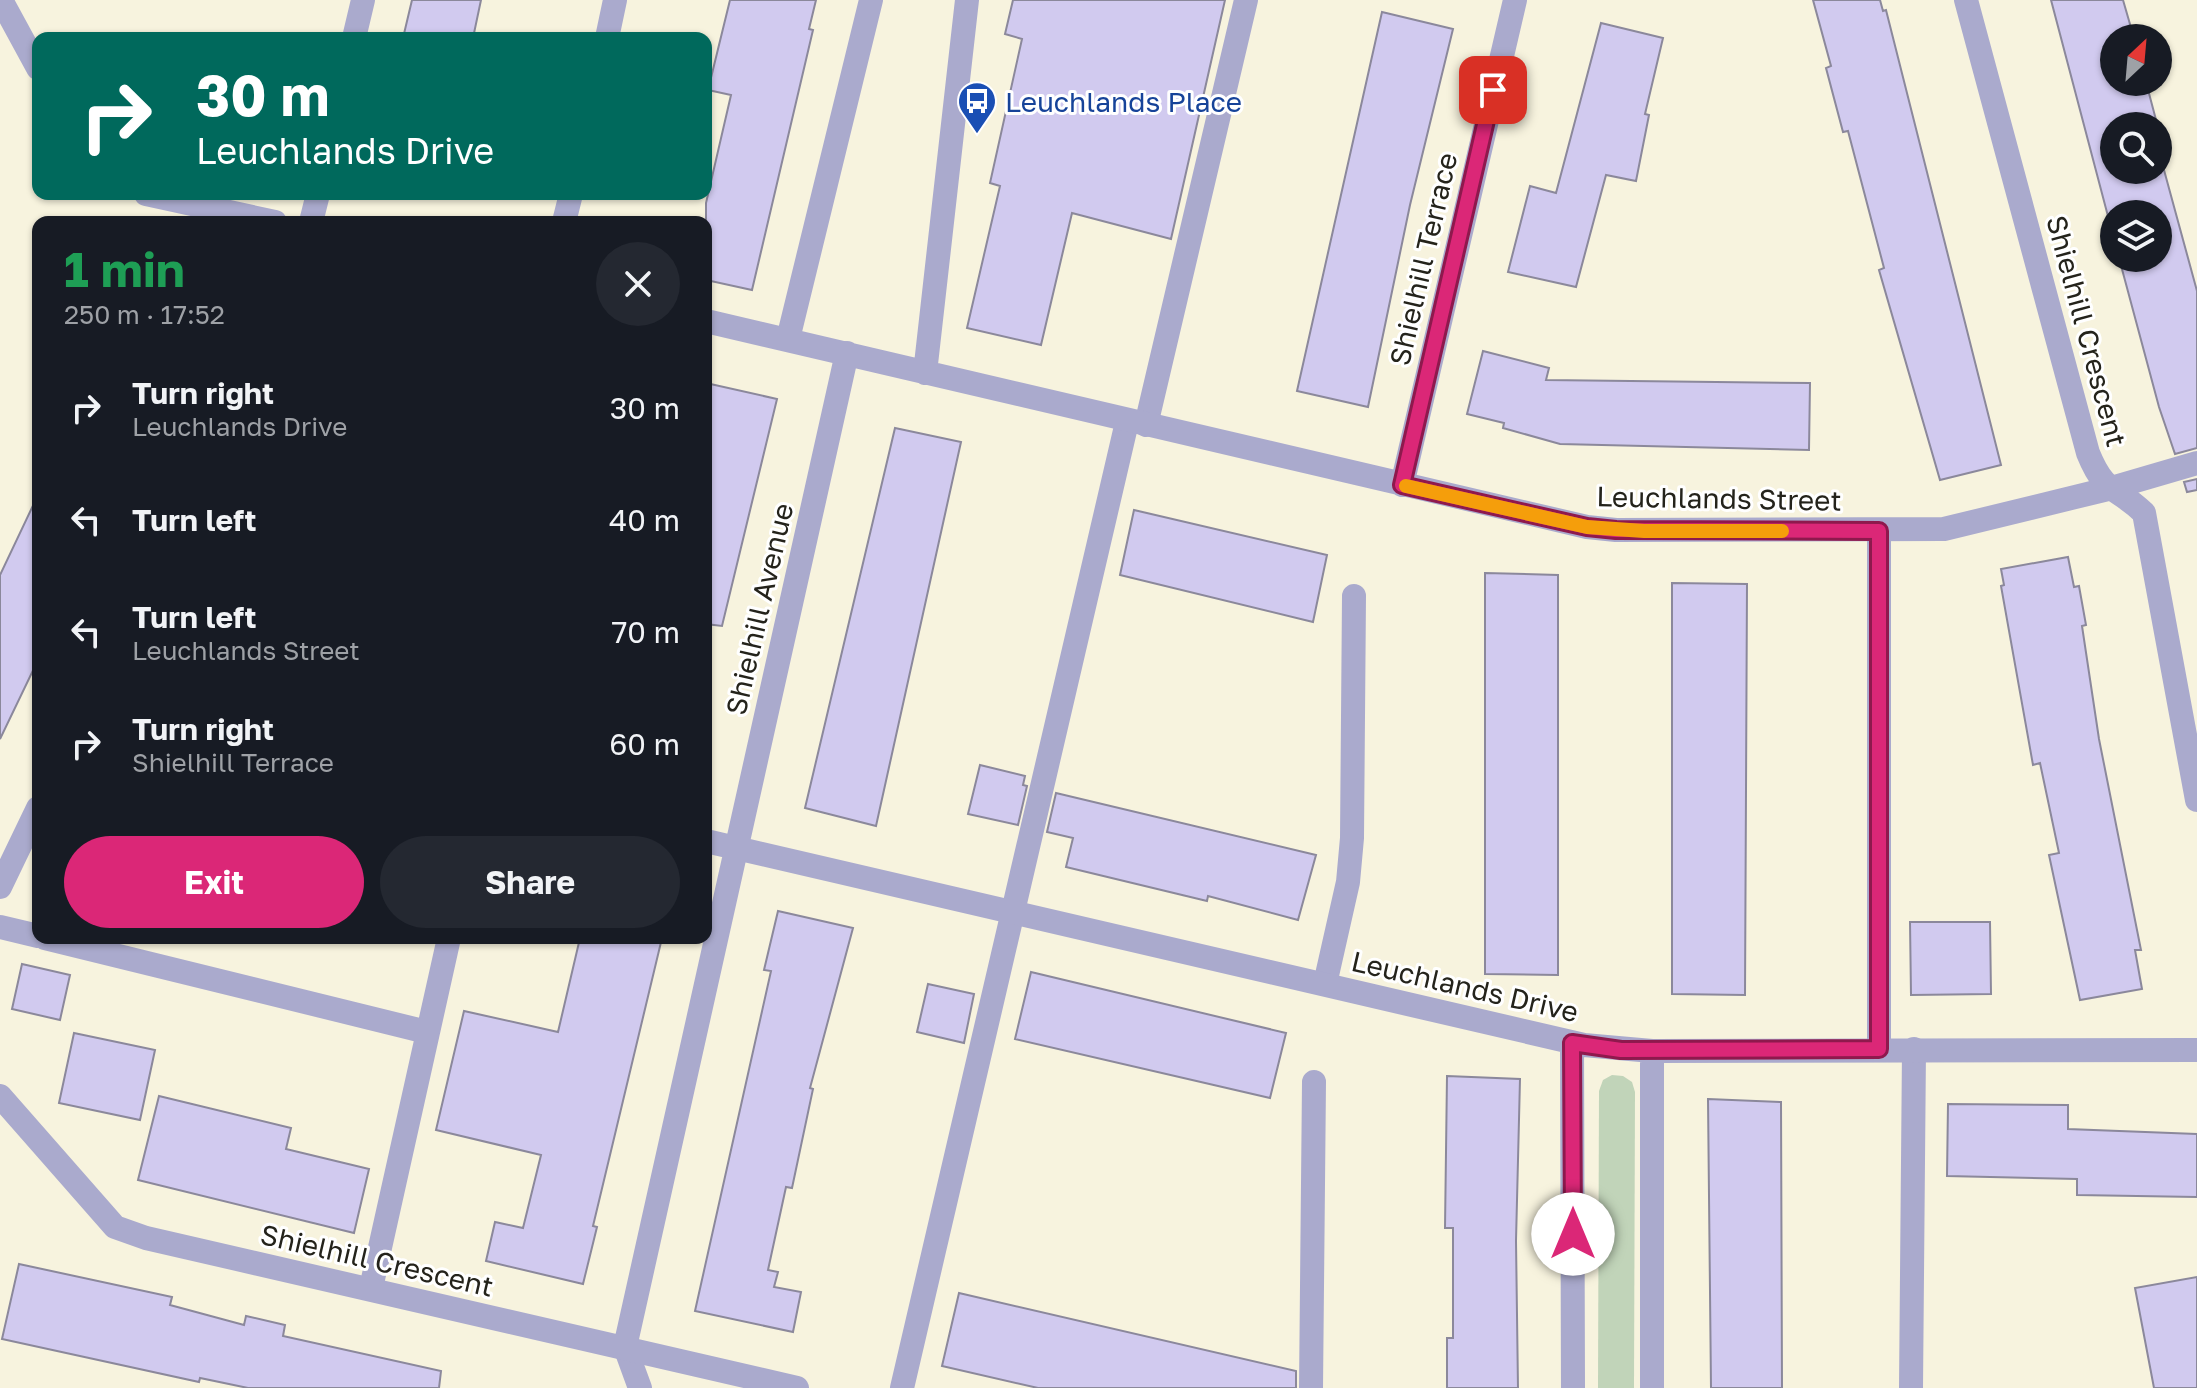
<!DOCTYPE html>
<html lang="en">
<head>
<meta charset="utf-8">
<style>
  :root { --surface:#171b24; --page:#242831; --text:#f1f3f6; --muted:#9ea1a6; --accent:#db2777 }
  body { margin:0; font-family:"Golos Text",sans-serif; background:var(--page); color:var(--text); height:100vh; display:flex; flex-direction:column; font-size:30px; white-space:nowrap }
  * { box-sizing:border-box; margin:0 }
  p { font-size:26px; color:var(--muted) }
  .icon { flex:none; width:44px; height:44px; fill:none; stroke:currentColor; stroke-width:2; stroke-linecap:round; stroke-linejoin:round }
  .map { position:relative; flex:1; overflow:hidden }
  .details { position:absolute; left:32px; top:216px; width:680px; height:728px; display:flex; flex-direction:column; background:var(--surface); border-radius:16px; box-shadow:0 2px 6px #0004 }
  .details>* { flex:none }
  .guide { position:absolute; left:32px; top:32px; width:680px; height:168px; border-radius:16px; box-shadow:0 2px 6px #0004; background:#00695c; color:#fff; overflow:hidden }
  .needle { width:52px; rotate:26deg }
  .fabs { position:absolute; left:2100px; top:24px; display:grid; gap:16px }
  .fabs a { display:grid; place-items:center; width:72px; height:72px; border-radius:50%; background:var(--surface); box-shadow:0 2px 6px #0004; font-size:40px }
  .pin { position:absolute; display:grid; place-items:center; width:68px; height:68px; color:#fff; margin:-34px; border-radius:16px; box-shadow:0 4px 12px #0006 }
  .me { position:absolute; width:88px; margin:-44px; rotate:0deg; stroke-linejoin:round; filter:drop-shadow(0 0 6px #0008) }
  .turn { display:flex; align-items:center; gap:28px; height:168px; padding:0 32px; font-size:36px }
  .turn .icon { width:104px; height:104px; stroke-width:2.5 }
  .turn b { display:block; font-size:56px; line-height:68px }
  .round { display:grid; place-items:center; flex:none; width:84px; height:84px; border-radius:42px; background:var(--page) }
  .overview { display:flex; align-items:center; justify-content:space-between; height:136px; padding:0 32px }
  h1 { font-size:48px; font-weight:700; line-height:60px; color:#1e9e55 }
  .primary-button { display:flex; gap:16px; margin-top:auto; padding:16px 32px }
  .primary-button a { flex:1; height:92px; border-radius:48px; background:var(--accent); color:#fff; font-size:32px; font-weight:700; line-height:92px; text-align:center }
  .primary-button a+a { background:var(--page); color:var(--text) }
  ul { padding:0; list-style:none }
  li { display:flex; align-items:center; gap:24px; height:112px; padding:0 32px }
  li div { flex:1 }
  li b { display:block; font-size:30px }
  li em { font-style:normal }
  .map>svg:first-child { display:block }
  .green { fill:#c1d4b9 }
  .building { fill:#d1caef; stroke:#8b889b; stroke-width:2 }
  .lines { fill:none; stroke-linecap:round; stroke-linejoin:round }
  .lane { stroke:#aaaacd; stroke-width:24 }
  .street { stroke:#aaaacd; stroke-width:24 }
  .route-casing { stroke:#8e194d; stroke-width:20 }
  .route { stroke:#db2777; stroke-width:14 }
  .slow { stroke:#f59e0b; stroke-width:14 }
  .labels { text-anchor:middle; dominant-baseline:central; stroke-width:6; stroke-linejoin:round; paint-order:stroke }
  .transit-label { font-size:28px; fill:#164399; stroke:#fff; text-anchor:start }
  .street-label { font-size:28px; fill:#24231b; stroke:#fff }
</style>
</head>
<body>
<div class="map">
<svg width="2197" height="1388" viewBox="0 0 2197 1388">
  <rect width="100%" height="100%" fill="#f7f3de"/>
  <path class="green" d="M1612 1075 1623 1076 1632 1082 1635 1092 1634 1388H1598L1599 1091 1603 1080Z"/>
  <path class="building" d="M412 0H481L473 38H403Z
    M730 0H816L809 29 813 30 752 290 706 280V203L731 95 708 90Z
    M1013 0H1225L1171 239 1072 213 1041 345 967 328 1000 186 990 183 1022 39 1005 34Z
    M1813 0H1880L1883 11 1886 10 2001 465 1940 480 1879 270 1884 268 1848 131 1843 132 1826 68 1831 66Z
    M2051 0H2123L2134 38H2114V82H2146L2160 135 2158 126H2114V170H2158V148L2197 291V448L2175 454 2159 407 2119 258H2158V214H2114V239Z
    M1382 12 1453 29 1410 205 1368 407 1297 391Z
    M1601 23 1663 38 1645 114 1649 115 1636 181 1606 175 1576 287 1508 272 1530 186 1556 193Z
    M1483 351 1549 368 1546 380 1810 383 1809 450 1560 444 1503 428 1504 423 1467 414Z
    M706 383 777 399 722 626 706 624Z
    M895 428 961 442 876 826 805 808Z
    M2197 479V490L2187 492 2184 482Z
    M38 495V660L0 739V575Z
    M1134 510 1327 555 1313 622 1120 575Z
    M2068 557 2074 587 2079 586 2086 625 2082 626 2099 739 2141 950H2135L2142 989 2080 1000 2049 855 2059 853 2040 763 2033 765 2001 586 2004 585 2001 569Z
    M1485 573 1558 575V975L1485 974Z
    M1672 583 1747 584 1745 995 1672 994Z
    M980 765 1025 776 1023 785 1027 786 1018 825 968 814Z
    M1056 793 1316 855 1298 920 1208 896 1207 901 1066 867 1073 838 1047 832Z
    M778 911 853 928 810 1088 813 1089 792 1188 786 1187 768 1270 778 1272 774 1287 801 1292 793 1332 695 1311 771 971 764 970Z
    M1910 922H1990L1991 994 1911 995Z
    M580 938H662L593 1226 597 1227 583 1284 486 1261 495 1222 523 1228 541 1155 436 1130 464 1011 558 1032Z
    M22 964 70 975 60 1020 12 1009Z
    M1031 972 1286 1033 1270 1098 1015 1039Z
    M928 984 974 994 964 1043 917 1032Z
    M74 1033 155 1050 140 1120 59 1103Z
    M1447 1076 1520 1079 1516 1241 1518 1388H1447V1338H1453V1228H1445Z
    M159 1096 291 1128 286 1149 369 1169 354 1233 138 1180Z
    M1708 1099 1781 1102 1782 1388H1711Z
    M1948 1104 2068 1105V1129L2197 1134V1197L2077 1195V1179L1947 1176Z
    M19 1264 172 1297 170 1305 244 1325 246 1316 285 1325 283 1336 441 1371 439 1388H248L200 1378 199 1382 2 1339Z
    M2197 1277V1388H2154L2135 1288Z
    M959 1293 1296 1371V1388H1038L942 1366Z"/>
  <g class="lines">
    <path class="lane" d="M607 38 615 0
      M564 222 571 194
      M1146 425 1246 0
      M0 927 38 936
      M45 938 427 1032
      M1325 984 1348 882 1352 838 1354 596
      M1879 1049V531
      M371 1288 449 938
      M625 1347 640 1388
      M902 1388 1127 422
      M1311 1388 1314 1082
      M1911 1388 1914 1049"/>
    <path class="street" d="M1 0 38 68
      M1966 0 2088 453C2105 495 2116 486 2144 513L2197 800
      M354 38 363 0
      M146 194 275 222
      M311 222 318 194
      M706 321 1587 527 1616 530 1944 529 2108 489 2197 463
      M788 339 871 0
      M925 373 967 0
      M1402 485 1515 0
      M706 841 1584 1045 1652 1051 2197 1050
      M0 887 38 808
      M1572 1043 1573 1388
      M1652 1051V1388
      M0 1096 115 1227 146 1238 797 1388
      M625 1347 847 353"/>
  </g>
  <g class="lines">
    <g class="route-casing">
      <path id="route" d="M1493 90 1402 485 1587 527 1616 530 1879 531V1049L1621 1050 1572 1043 1573 1234"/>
    </g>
    <use href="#route" class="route"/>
    <path class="slow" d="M1406 486 1587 527 1644 531H1782"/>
  </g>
  <defs>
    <g id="bus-pin" transform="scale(2)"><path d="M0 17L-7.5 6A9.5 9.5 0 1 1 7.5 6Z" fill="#1a4fb4" stroke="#fff"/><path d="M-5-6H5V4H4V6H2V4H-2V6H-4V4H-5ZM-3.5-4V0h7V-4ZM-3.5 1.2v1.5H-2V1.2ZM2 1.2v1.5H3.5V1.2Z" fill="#fff"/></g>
  </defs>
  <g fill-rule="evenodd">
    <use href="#bus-pin" x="977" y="101"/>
  </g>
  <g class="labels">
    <g class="transit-label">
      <text x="1005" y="101">Leuchlands Place</text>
    </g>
    <g class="street-label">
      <text transform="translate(1423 259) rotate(-77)">Shielhill Terrace</text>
      <text transform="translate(2087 331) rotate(75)">Shielhill Crescent</text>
      <text transform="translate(1719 498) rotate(1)">Leuchlands Street</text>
      <text transform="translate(759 609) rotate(-77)">Shielhill Avenue</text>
      <text transform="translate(1465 986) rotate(13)">Leuchlands Drive</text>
      <text transform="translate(377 1260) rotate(13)">Shielhill Crescent</text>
    </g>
  </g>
</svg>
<div class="fabs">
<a><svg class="needle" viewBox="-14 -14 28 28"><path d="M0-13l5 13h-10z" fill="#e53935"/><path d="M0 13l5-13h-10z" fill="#9ea1a6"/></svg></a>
<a><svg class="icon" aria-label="search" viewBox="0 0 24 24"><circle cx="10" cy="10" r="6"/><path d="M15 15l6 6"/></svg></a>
<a><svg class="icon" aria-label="layers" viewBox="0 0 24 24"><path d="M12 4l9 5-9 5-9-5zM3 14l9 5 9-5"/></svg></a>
</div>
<div class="pin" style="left:1493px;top:90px;background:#d93025"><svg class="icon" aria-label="arrive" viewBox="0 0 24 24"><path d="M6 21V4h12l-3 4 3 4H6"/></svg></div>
<svg class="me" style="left:1573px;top:1234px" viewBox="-20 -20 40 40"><circle r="19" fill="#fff"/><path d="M0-13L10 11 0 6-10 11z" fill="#db2777"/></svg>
<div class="guide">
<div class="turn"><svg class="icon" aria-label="right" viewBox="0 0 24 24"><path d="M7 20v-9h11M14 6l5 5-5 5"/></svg><div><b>30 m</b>Leuchlands Drive</div></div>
</div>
<section class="details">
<div class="overview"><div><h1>1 min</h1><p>250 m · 17:52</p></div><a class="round"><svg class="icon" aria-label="close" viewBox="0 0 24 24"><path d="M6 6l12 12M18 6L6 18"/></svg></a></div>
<ul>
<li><svg class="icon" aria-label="right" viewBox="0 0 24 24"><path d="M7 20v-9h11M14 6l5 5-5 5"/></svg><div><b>Turn right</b><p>Leuchlands Drive</p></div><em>30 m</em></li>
<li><svg class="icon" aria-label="left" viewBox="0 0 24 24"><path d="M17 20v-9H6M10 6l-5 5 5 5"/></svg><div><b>Turn left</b></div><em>40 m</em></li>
<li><svg class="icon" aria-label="left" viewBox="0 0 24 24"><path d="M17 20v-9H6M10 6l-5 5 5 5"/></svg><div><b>Turn left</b><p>Leuchlands Street</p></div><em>70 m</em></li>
<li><svg class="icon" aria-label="right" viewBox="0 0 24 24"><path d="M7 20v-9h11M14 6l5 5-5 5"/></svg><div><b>Turn right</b><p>Shielhill Terrace</p></div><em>60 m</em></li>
</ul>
<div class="primary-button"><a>Exit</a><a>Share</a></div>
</section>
</div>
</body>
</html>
